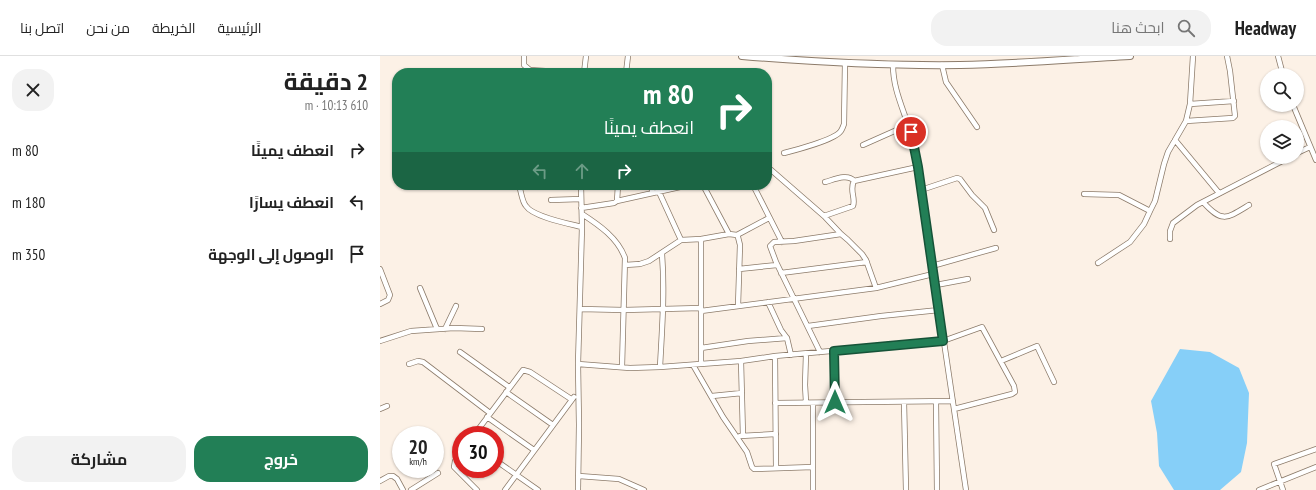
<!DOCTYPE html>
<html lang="ar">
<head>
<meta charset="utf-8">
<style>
  :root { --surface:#fff; --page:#f2f2f2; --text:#222; --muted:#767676; --line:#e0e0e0; --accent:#227f56 }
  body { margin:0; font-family:"PT Sans Narrow",Cairo,sans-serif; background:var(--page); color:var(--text); direction:rtl; height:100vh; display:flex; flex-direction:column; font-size:15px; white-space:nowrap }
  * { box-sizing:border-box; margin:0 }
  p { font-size:13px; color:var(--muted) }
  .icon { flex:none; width:22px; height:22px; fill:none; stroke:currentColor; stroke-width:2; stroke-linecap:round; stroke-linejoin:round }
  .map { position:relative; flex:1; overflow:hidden; direction:ltr }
  .drawer { display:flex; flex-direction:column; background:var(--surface); width:380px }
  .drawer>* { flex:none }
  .banner { position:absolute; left:12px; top:12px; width:380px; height:122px; border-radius:16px; box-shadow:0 1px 3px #0004; direction:rtl; background:#227f56; color:#fff; overflow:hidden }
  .buttons { position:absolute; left:880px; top:12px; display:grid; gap:8px }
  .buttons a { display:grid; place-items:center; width:44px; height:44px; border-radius:50%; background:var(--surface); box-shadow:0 1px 3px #0004; font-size:20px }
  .speed { position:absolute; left:12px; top:370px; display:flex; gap:8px; font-size:20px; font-weight:700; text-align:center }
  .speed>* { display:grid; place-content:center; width:52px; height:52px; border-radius:50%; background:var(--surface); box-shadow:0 1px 3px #0004; line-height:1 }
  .speed small { font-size:10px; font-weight:400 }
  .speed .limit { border:6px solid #d22; background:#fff; color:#111 }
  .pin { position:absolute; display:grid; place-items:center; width:34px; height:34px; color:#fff; margin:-17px; border:2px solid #fff; border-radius:50%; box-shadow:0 1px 4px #0007 }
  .me { position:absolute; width:44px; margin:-22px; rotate:0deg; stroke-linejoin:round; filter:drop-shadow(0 0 3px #0008) }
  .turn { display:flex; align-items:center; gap:14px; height:84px; padding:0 12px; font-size:18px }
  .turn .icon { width:52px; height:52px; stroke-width:2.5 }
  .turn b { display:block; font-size:28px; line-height:34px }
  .lanes { display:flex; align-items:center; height:38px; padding:0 12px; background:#0003; justify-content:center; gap:20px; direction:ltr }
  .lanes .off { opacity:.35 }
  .round { display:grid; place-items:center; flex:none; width:42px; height:42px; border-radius:16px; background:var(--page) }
  .head { display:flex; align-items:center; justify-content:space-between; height:68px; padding:0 12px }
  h1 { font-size:24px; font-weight:700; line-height:30px }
  .cta { display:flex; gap:8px; margin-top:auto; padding:8px 12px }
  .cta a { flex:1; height:46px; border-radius:16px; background:var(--accent); color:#fff; font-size:16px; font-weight:700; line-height:46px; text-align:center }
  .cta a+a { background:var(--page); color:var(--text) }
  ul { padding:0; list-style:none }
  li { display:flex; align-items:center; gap:12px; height:52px; padding:0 12px }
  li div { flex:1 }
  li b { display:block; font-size:15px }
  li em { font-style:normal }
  header { display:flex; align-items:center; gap:24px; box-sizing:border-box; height:56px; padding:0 20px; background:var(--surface); border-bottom:1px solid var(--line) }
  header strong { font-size:19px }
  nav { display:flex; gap:22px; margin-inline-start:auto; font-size:14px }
  .search { width:280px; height:36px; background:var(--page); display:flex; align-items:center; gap:10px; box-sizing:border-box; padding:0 14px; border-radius:16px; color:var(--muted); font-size:15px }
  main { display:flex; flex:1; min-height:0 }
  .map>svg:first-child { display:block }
  .water { fill:#86cff8 }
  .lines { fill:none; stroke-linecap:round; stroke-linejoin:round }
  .minor-casing { stroke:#8c7b6a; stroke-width:6 }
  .major-casing { stroke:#8c7b6a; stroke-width:8 }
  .minor { stroke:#fff; stroke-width:4.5 }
  .major { stroke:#fff; stroke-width:6 }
  .route-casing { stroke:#165338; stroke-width:10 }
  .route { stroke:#227f56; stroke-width:7 }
</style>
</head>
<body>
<header>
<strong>Headway</strong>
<div class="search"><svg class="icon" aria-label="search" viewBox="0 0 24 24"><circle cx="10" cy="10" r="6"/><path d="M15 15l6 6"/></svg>ابحث هنا</div>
<nav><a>الرئيسية</a><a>الخريطة</a><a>من نحن</a><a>اتصل بنا</a></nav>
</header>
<main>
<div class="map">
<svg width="936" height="434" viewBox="0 0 936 434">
  <rect width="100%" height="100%" fill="#fcf1e6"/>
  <path class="water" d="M800 293 830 296 859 312 869 337 867 387 861 416 840 434H794L779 410 777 377 771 345Z"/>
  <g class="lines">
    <g class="minor-casing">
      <path id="minor" d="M144 0V9L150 14 196 17
        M898 0 903 19
        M513 9C513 33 523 52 530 75 534 86 536 99 538 111L586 434
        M562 9 566 26 597 71
        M204 17 206 0
        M246 17 248 0
        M810 48 854 45
        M913 49 936 104
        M806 65 853 62 855 60 850 15 847 0
        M795 84 839 137
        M483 89 528 69
        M404 97C416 94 453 84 460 76 462 74 463 71 464 68L465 7
        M917 97 930 91
        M387 113H390L444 160 461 178 468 184 482 198 486 204 496 232
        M445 126C453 124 468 117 474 125
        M139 129C141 135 142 146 146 150 153 161 190 168 202 171
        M323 129 349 178
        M373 129 402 186
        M541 134 577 122 580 123 592 139 605 152 614 174
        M279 136 301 184
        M272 137V129
        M704 138 739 139 770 155
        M171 144 201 143
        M237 145 238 129
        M823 146C842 167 846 163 869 149
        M201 152 234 147 237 145 309 129
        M202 158C219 169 238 182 245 202L242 311
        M444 160 473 150C476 142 469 134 474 125L538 111
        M357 179 358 181 360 189 358 250
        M321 183V308
        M790 183V175L793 167 817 149 910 101
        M718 207 750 186 764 168 770 155 775 145 784 108 788 96 806 65 810 48 813 0
        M245 209 260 208 269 205 301 184 321 183 349 178 357 179 389 162
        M552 210 616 192
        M0 213 10 239 8 244 0 248
        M359 213 397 209
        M401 217 487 206
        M556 229 588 223
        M40 232 57 273
        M388 246 401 274 407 282 411 299
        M200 253 244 254 321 252
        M321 255 496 232 553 218
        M428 270 501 260 559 254
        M65 273 76 250
        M0 285 31 275 74 272 102 273
        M321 292 368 285 407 282
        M454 295 455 346
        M80 296 129 331
        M440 296 396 206 390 190 394 186 414 185 461 178
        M426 298 425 329 426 346
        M395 300 396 412
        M361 305 363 380
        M621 305 657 290 674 326
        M29 308 38 305 43 306 110 357
        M198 308 250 312 280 311 361 305 395 300 563 285 602 271 634 330 635 336 632 338 574 353
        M313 309 343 361 367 396 372 411 374 413 433 411
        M280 311C282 273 285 236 282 198
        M126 336 173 369
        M332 340 362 337
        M524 346 526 434
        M556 346 557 434
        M395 347 573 345
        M0 353 7 350
        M107 361 154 394
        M94 379 143 314 150 316 191 343
        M360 380 396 378
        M81 397 75 405 74 411 97 434
        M115 404 158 434
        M199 420 239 423 264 434
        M0 425 9 420H13L17 423 23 434
        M31 434 58 417
        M125 434 194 341
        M198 434 199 369 198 308 202 171 201 129
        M433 434V347
        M879 434 936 411
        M903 434 894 408 936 393"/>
    </g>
    <g class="major-casing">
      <path id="major" d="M362 0C435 6 507 10 580 9 637 8 694 3 750 0"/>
    </g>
    <use href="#minor" class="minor"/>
    <use href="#major" class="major"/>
  </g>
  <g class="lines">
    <g class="route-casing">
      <path id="route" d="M455 346 454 295 563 285 538 111 531 76"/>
    </g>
    <use href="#route" class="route"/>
  </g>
</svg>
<div class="buttons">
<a><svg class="icon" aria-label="search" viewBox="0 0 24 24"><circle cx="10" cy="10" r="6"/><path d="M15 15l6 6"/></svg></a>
<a><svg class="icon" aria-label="layers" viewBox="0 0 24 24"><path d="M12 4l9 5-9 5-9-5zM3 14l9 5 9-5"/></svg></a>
</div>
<div class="speed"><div>20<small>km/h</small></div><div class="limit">30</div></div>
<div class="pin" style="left:531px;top:76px;background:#d93025"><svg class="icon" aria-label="arrive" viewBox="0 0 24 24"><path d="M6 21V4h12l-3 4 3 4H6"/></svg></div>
<svg class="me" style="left:455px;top:346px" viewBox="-20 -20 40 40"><path d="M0-17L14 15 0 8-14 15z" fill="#227f56" stroke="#fff" stroke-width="4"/></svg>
<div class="banner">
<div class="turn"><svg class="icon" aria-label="right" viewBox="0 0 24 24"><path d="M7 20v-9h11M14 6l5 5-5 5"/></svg><div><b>80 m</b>انعطف يمينًا</div></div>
<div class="lanes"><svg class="icon off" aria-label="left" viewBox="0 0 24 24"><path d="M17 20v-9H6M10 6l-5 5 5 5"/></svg><svg class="icon off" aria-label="ahead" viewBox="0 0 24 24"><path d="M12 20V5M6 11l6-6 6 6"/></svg><svg class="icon" aria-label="right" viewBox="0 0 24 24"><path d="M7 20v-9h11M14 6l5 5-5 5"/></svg></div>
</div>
</div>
<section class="drawer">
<div class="head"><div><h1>2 دقيقة</h1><p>610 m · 10:13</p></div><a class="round"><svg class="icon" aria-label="close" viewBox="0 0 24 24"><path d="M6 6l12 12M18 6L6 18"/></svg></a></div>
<ul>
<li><svg class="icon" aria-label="right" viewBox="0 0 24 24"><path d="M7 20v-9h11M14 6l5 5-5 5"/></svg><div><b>انعطف يمينًا</b></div><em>80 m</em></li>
<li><svg class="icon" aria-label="left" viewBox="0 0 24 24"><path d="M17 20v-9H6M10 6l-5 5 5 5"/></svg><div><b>انعطف يسارًا</b></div><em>180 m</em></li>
<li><svg class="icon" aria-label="arrive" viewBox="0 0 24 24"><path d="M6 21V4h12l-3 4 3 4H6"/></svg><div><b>الوصول إلى الوجهة</b></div><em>350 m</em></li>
</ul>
<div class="cta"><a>خروج</a><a>مشاركة</a></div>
</section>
</main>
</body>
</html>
